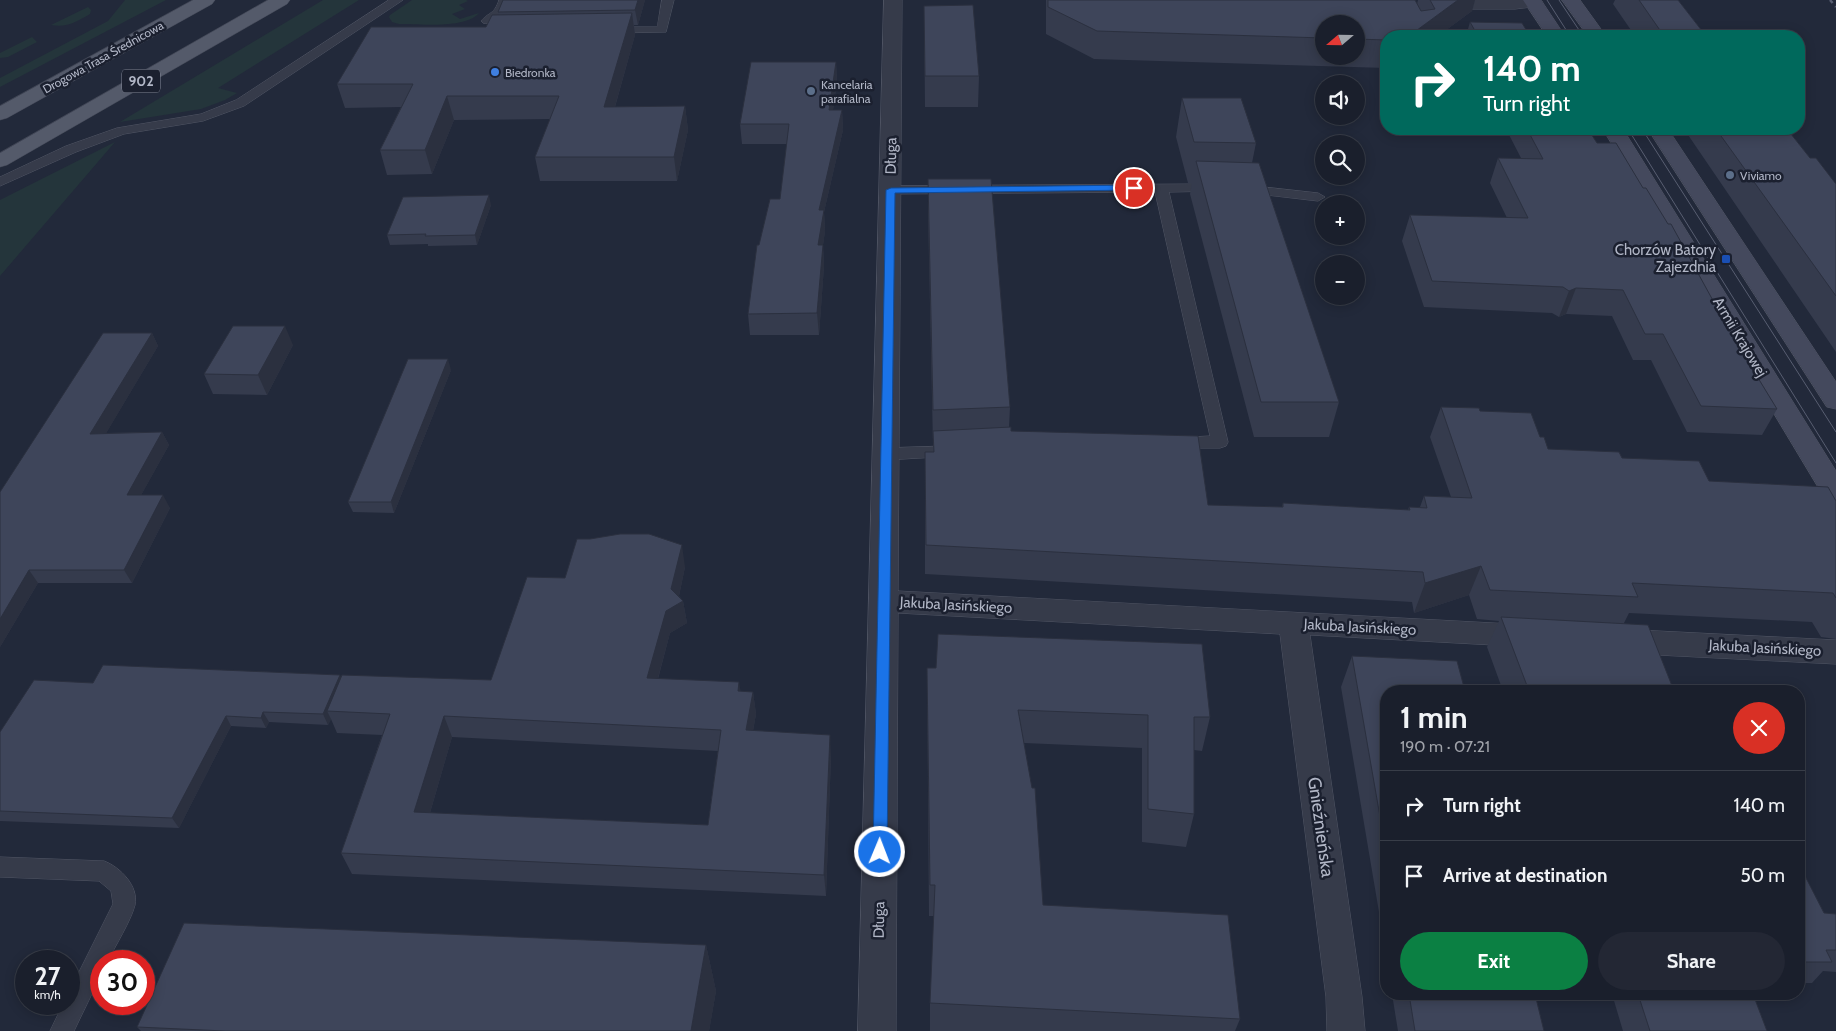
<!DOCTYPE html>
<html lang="en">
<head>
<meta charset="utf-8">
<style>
  :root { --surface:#1a1f2c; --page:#232734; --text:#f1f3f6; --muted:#9fa2a9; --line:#383d48; --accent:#0b8043 }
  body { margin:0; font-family:Cabin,sans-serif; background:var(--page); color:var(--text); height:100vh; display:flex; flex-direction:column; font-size:19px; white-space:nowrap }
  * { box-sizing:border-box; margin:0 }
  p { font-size:16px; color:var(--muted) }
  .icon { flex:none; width:28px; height:28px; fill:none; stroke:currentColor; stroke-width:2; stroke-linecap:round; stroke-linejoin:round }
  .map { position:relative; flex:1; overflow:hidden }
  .side { position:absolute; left:1380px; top:685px; width:425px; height:315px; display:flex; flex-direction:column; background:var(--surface); border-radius:20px; box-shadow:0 2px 12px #0003,0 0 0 1px var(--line) }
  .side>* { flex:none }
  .guide { position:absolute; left:1380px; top:30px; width:425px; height:105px; border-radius:20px; box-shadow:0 2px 12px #0003,0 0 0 1px var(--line); background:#00695c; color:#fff; overflow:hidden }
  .needle { width:32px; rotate:250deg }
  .buttons { position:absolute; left:1315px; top:15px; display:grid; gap:10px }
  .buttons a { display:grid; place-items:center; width:50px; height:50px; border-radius:50%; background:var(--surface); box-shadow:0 2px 12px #0003,0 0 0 1px var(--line); font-size:25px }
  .speed { position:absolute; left:15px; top:950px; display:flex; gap:10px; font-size:25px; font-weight:700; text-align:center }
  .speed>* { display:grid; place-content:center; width:65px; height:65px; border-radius:50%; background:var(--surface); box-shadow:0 2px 12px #0003,0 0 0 1px var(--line); line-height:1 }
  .speed small { font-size:12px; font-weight:400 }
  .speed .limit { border:8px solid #d22; background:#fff; color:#111 }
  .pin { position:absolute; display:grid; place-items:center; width:42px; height:42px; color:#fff; margin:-21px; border:2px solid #fff; border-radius:50%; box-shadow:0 1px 5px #0007 }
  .me { position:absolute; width:55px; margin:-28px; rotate:1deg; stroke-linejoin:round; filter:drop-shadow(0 0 4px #0008) }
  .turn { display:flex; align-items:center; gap:18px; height:105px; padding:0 20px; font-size:22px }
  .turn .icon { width:65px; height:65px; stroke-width:2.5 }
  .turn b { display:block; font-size:35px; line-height:42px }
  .round { display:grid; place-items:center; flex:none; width:52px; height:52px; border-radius:26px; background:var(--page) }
  .head { display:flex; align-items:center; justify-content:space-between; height:85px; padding:0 20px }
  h1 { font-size:30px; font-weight:800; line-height:38px }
  .cta { display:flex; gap:10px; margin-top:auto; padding:10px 20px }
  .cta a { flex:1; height:58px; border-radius:30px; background:var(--accent); color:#fff; font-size:20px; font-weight:800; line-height:58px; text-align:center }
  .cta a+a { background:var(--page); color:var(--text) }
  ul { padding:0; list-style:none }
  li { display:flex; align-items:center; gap:15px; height:70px; padding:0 20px; border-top:1px solid var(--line) }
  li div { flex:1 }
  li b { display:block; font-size:19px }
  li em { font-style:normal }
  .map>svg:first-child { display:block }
  .green { fill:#24353b }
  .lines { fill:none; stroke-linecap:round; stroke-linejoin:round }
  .lane-casing { stroke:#515665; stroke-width:1 }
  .street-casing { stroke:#515665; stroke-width:1 }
  .secondary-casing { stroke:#515665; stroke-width:1 }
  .primary-casing { stroke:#3f4453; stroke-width:1 }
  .lane { fill:#363b4a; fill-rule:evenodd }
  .street { fill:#363b4a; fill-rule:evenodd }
  .secondary { fill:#44495d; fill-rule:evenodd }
  .primary { fill:#545a6a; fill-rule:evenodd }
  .tram { stroke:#585e71; stroke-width:1 }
  .rail { stroke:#585e71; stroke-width:2.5; stroke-dasharray:4 4; stroke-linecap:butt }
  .wall { fill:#353b4d; fill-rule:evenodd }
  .shaded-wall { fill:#2b303f }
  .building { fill:#3e455a; stroke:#2b303f; fill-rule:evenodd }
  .route { fill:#1a73e8; stroke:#114b97 }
  .shop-dot { fill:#3f7fe0; stroke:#1b202f; stroke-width:2 }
  .service-dot { fill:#5c6f8a; stroke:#1b202f; stroke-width:2 }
  .transit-dot { fill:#1a4fb4; stroke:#1b202f; stroke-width:2 }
  .labels { text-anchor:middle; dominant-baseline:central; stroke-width:5; stroke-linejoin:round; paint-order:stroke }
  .far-street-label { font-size:12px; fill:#b1b6c6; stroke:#1b202f }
  .far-poi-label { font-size:12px; fill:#b1b6c6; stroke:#1b202f; text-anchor:start }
  .shield { fill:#1b202f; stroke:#848999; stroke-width:1 }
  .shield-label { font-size:14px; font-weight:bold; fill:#b1b6c6 }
  .street-label { font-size:15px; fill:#b1b6c6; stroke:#1b202f }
  .poi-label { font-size:15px; fill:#b1b6c6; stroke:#1b202f; text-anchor:end }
  .near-street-label { font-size:18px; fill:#b1b6c6; stroke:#1b202f }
</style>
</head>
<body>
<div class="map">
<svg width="1836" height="1031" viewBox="0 0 1836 1031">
  <rect width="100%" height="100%" fill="#22293a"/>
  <path class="green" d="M125 0H166L0 87V78L108 21Z
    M323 0H359L218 88 237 93 225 100 201 109 120 122Z
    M412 0H466L468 1 459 5 465 9 452 14 460 19 479 13C466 29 419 24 399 24L392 22 389 17 390 15Z
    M88 7 91 10 90 14C76 22 67 28 51 25Z
    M32 37 37 42 8 57 0 58V53Z
    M115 142 0 276V200Z"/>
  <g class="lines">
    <g class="lane-casing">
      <path id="lane" d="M389 0H403L244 106 203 121 124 134 76 152 0 186V177L66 146 117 128 201 114 236 100Z
        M499 0H511C506 12 498 27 483 23L481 21C490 11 494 15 499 0Z
        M662 0H674L666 32 612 33 606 30 612 27H657Z
        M1215 184 1220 185 1222 188 1220 191 1169 192 1228 442 1226 446 1220 448H1176L1170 446 1168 442 1170 438 1210 436 1155 192 891 194 884 190 891 186Z
        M1246 185 1318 193 1325 197 1318 201 1241 192 1239 189Z
        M948 446 954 448 956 452 954 456 886 460 880 458 878 454 880 450 886 448Z
        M0 857 104 861C120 867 139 886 135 905 131 921 115 946 108 961H101V975L74 1031H50L63 1004H69V992L113 904 111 891 99 881 0 877Z"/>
    </g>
    <g class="street-casing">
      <path id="street" d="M884 0H902L898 591 1530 625 1541 628 1545 636 1541 644 1530 647 1310 635 1362 997 1365 1031H1327L1326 997 1280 634 898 613 896 1031H858Z
        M1432 0H1541L1543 2 1540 6 1515 9H1437L1431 8 1428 4Z
        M1618 629 1836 640V664L1618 653 1607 649 1603 641 1607 633Z"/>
    </g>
    <g class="secondary-casing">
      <path id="secondary" d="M1523 0H1541L1565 36H1547Z
        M1562 0H1580L1606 36H1588Z
        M1603 129H1623L1836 471V502L1826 500Z
        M1648 129H1668L1836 382V409L1827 407Z"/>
    </g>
    <g class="primary-casing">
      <path id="primary" d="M193 0H215L212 4 7 118 0 120V106Z
        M268 0H290L287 4 7 165 0 167V153Z"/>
    </g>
    <use href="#lane" class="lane"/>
    <use href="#street" class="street"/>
    <use href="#secondary" class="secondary"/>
    <use href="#primary" class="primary"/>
    <path class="tram" d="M1547 0 1570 36
      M1559 0 1583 36
      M1628 129 1836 463
      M1642 129 1836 432"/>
    <path class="rail" d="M1830 0 1836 7"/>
  </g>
  <path class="wall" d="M645 0 638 25H634L635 35 615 107 685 106 688 130 677 181H540L535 157 550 119 454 120 432 174 387 175 380 150 401 107 345 108 337 84 486 27 499 15 498 12Z
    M1046 0H1415L1417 4 1418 0H1475L1472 11 1438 36H1386V68L1094 59 1046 34ZM1324 24H1356V56H1324Z
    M1615 0H1678L1706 36H1635L1613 4Z
    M924 6 979 76 978 107H925Z
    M1470 22 1530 36H1466Z
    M836 62 837 82 833 110H842L843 130 824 212 825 231 823 245 824 266 819 335H750L748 314 759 245 780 199 787 144H742L740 124Z
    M1182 98 1256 143 1252 163 1339 402 1329 437H1254L1190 194 1192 183H1188L1176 137Z
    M1506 129H1588L1597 143 1733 337 1777 409 1762 435 1687 432 1651 360H1633L1612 316 1566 314 1559 317 1552 313 1424 307 1402 241 1410 215 1507 218 1490 183 1498 158H1521Z
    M1684 129H1787L1810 158 1836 184V352Z
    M928 179 1010 407 1009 428 1011 431 1208 505 1282 507 1283 503 1408 510 1409 507H1420L1424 496 1451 497 1430 437 1441 407 1480 411 1540 437 1548 449 1622 458 1709 481 1836 501V639L1821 637 1812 622 1629 613 1624 623 1674 691H1503L1487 647 1499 621 1477 619 1469 595 1414 613 1412 602 925 574V452H933V445L928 212Z
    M491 205 477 245 428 246V244L390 245 387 235Z
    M152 333 158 346 106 433 162 432 169 445 141 495 170 508 132 583H38L0 647V492Z
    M293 345 267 395 213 394 204 374Z
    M451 370 394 513 353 512 348 502Z
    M685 567 679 596 683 601 687 623 670 633 658 679 741 692H753L756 714 753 731 831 756 826 896 352 874 341 853 382 735 337 733 331 719 328 725 269 722 266 728 231 726 179 828 0 821V732L93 683 341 677 491 680 565 578ZM452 737 718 751 708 825 430 813Z
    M1352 656 1386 691V924H1381L1341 687Z
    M927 668 1210 717 1202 751 1194 750V814L1186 847 1142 842V748L1024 743 1043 905 1240 1019 1235 1031H930V1003L934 916H929Z
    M1799 870 1824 913 1836 914V972L1823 971 1812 983H1799Z
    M706 945 716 991 709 1031H141L137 1027Z
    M1392 994H1535L1544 1031H1398Z
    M1612 994H1753L1767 1031H1623Z"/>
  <path class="shaded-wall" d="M638 0H645L638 25 635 10Z
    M1458 0H1475L1472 11 1438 36H1409Z
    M632 13 635 35 608 131 604 107Z
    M836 62 837 82 830 130 829 110Z
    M447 96 454 120 432 174 425 150Z
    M685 106 688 130 677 181 674 157Z
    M842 110 843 130 824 212 825 231 823 245 824 266 819 335 817 313 818 245 819 210Z
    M489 195 491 205 477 245 475 235Z
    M1576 288 1566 314 1559 317 1569 291Z
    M285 326 293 345 267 395 258 375Z
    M152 333 158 346 98 447 90 434Z
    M448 359 451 370 394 513 391 502Z
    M162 432 169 445 134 508 127 495Z
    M163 495 170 508 132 583 124 570Z
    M682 545 685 567 677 605 683 601 687 623 670 633 652 700 647 678 671 589Z
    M1481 566 1469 595 1414 613 1425 583Z
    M29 570 38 583 0 647V619Z
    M340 675 345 685 327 711 331 719 328 725 323 714Z
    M739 682 743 704 738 691Z
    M753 692 756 714 749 752 746 730Z
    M263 712 269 722 266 728 261 718Z
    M226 716 231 726 179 828 172 818Z
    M444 716 452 737 424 833 414 812Z
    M830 735 831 756 826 896 824 875Z
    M706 945 716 991 709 1031H691Z"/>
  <path class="building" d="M503 0H638L635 10 498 12Z
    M1048 0H1415L1421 11 1435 9 1430 0H1458L1409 36H1386V40L1356 39V24H1324V38L1097 31 1048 7Z
    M1639 0H1678L1706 36H1664Z
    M973 5 979 76H925L924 6Z
    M632 13 604 107 685 106 674 157H535L559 96H447L425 150H380L413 84H337L371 27H486L492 15Z
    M1470 22 1522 23 1530 36H1478Z
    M751 62H836L829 110H842L819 210H824L818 245H823L817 313 748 314 757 245H759L770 199H780L789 124H740Z
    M1182 98H1241L1256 143 1194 142Z
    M1527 129H1588L1597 143H1616L1643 188H1646L1668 224H1671L1733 337 1777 409 1701 406 1663 334H1645L1623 290 1576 288 1569 291 1563 287 1432 281 1410 215 1528 218 1498 158 1543 159Z
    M1716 129H1787L1810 158H1816L1836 184V296Z
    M1196 161 1259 163 1339 402H1261Z
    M928 179H991L1010 407 933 410Z
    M489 195 475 235 425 236 426 234 387 235 403 197Z
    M233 326H285L258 375 204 374Z
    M103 333H152L90 434 162 432 127 495H163L124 570H29L0 619V492Z
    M408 359H448L391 502H348Z
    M1441 407 1479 408 1480 411 1531 413 1540 437H1544L1548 449 1619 452 1622 458 1699 461 1709 481 1828 487 1836 501V598L1833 593 1632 583 1638 597 1490 590 1481 566 1425 583 1423 572 926 545 925 452H934L933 431 1011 427V431L1198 436 1208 505 1283 507V503L1410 510 1409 507 1427 508 1424 496 1472 498Z
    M620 534H649L682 545 671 589 683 601 666 611 647 678 739 682 738 691 753 692 746 730 830 735 824 875 341 853 390 714 327 711 342 675 491 680 527 577 565 578 577 539H590ZM444 716 721 730 708 825 414 812Z
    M1501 617 1648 625 1674 691H1529Z
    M938 634 1202 644 1210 717H1194V814L1148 809V715L1018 710 1032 788H1035L1043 905 1228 915 1240 1019 930 1003 935 885H930L927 668H936Z
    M1352 656 1457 661 1465 691H1386V851Z
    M103 665 340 675 323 714 263 712 261 718 226 716 172 818 0 811V732L34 680 93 683Z
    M1799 870H1802L1824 913 1836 914V950H1826L1832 962H1799Z
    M184 923 706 945 691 1031H225L137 1027Z
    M1409 994H1535L1544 1031H1415Z
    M1638 994H1753L1767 1031H1650Z"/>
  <path class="route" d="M1134 185 1138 188 1137 190 895 193 887 852 885 856 880 858 875 856 873 852 886 190 891 188Z"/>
  <circle class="shop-dot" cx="495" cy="72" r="5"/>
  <g class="service-dot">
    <circle cx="811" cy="91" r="5"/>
    <circle cx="1730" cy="175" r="5"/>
  </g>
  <rect class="transit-dot" x="1721" y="254" width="10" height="10" rx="2.5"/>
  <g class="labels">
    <g class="far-street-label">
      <text transform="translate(103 57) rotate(-29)">Drogowa Trasa Średnicowa</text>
    </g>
    <g class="far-poi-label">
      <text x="505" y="72">Biedronka</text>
      <text x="821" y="84">Kancelaria<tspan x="821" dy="14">parafialna</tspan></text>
      <text x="1740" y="175">Viviamo</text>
    </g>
    <rect class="shield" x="122" y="69.5" width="38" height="23" rx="4"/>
    <g class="shield-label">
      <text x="141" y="81">902</text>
    </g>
    <g class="street-label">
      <text transform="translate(891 156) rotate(-89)">Długa</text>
      <text transform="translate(1740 337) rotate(59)">Armii Krajowej</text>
      <text transform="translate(956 605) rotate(3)">Jakuba Jasińskiego</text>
      <text transform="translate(1360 627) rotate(3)">Jakuba Jasińskiego</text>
      <text transform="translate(1765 648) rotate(3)">Jakuba Jasińskiego</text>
      <text transform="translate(879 920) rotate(-89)">Długa</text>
    </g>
    <g class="poi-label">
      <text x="1716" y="250">Chorzów Batory<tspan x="1716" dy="17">Zajezdnia</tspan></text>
    </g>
    <g class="near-street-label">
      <text transform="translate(1321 827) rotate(82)">Gnieźnieńska</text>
    </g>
  </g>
</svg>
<div class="buttons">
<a><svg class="needle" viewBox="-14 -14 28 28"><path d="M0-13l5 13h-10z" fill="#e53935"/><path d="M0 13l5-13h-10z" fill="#9fa2a9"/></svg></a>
<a><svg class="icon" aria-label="sound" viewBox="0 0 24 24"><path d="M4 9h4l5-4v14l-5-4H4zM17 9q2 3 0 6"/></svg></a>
<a><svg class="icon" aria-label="search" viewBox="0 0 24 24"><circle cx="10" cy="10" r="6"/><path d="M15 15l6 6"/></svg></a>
<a>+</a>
<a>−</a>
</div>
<div class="speed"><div>27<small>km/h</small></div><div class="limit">30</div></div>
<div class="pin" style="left:1134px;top:188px;background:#d93025"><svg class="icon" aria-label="arrive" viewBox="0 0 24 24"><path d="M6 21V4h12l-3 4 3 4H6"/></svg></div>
<svg class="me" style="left:880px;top:852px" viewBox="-20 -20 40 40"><circle r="17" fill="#1a73e8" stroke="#fff" stroke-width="3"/><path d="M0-11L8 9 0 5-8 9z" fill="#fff"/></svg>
<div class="guide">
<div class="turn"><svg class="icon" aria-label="right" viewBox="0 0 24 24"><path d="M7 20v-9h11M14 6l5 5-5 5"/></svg><div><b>140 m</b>Turn right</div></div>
</div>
<section class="side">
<div class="head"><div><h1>1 min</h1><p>190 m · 07:21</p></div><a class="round" style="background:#d93025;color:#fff"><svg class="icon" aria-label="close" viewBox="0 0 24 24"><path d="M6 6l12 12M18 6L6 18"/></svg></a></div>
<ul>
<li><svg class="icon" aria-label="right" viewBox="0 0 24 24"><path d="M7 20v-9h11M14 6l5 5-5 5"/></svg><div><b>Turn right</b></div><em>140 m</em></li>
<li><svg class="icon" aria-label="arrive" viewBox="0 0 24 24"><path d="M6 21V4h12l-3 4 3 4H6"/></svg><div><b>Arrive at destination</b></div><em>50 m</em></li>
</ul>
<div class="cta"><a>Exit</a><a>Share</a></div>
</section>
</div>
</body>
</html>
